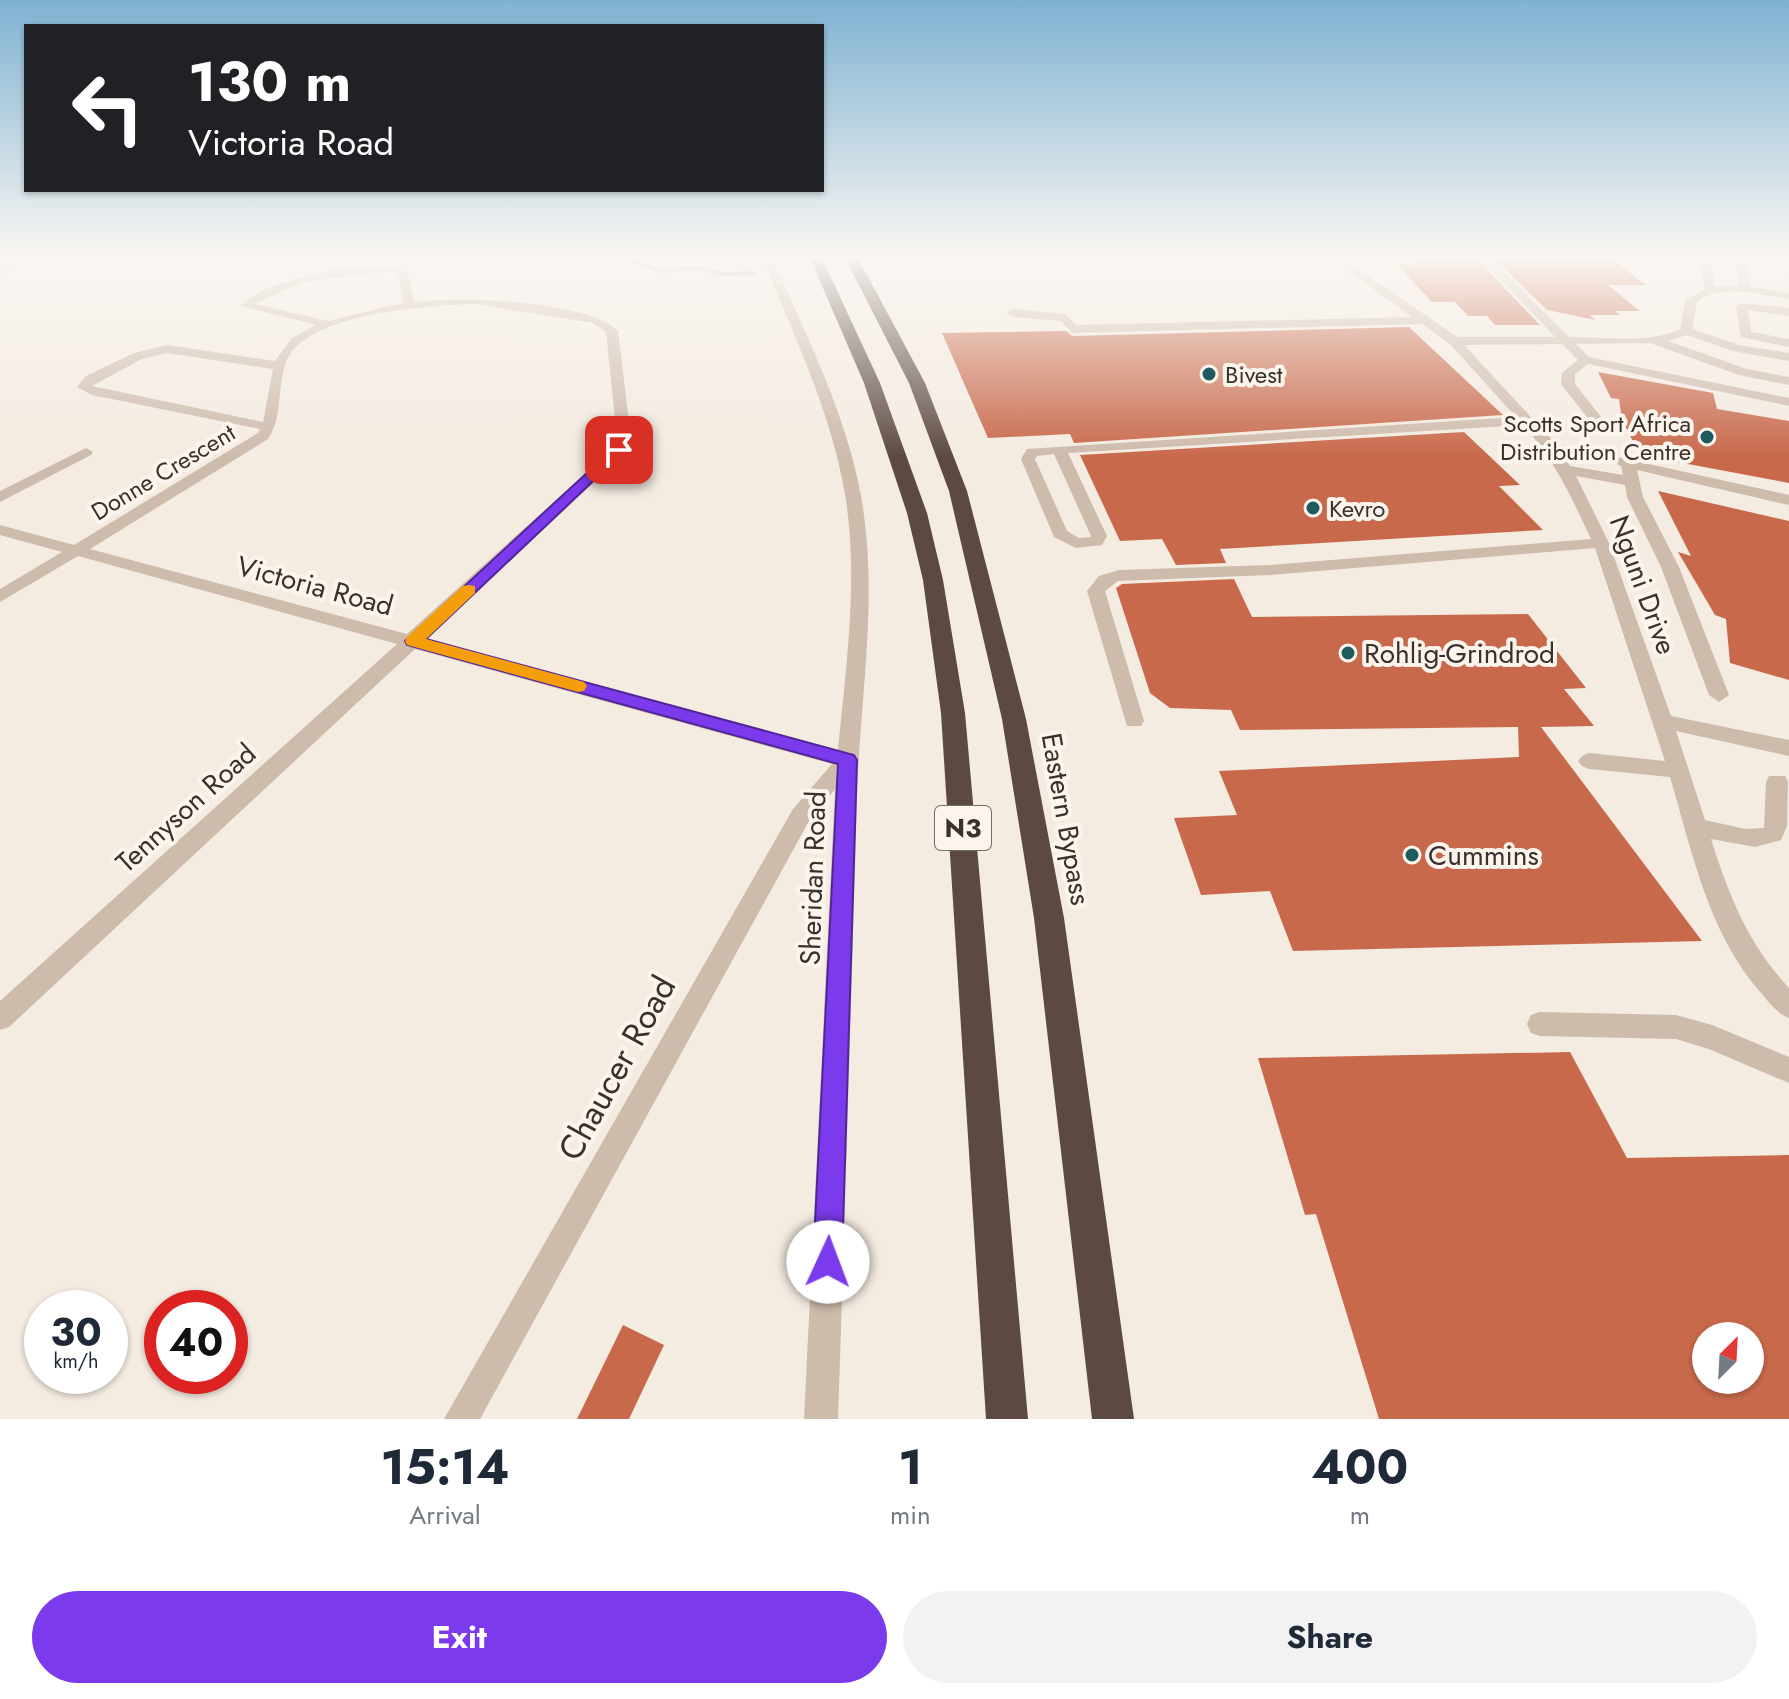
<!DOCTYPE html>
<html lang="en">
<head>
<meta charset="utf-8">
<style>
  :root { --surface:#fff; --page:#f2f2f3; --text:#1f2937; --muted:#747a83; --accent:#7c3aed }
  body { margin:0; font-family:Jost,sans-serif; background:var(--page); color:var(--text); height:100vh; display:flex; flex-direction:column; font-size:30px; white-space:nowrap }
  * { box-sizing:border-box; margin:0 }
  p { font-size:26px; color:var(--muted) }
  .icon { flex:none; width:44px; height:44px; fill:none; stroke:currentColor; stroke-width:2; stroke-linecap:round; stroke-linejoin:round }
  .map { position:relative; height:1419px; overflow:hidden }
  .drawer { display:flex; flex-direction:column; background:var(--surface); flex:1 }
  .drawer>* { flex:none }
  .banner { position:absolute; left:24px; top:24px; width:800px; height:168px; border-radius:0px; box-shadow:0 2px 6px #0004; background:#202124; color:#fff; overflow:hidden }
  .needle { width:52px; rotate:24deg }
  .controls { position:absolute; left:1692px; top:1322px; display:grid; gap:16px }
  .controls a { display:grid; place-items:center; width:72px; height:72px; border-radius:50%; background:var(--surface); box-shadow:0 2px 6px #0004; font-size:40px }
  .speed { position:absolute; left:24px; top:1290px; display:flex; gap:16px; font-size:40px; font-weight:700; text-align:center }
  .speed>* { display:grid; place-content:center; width:104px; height:104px; border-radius:50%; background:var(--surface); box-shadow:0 2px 6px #0004; line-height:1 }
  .speed small { font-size:20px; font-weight:400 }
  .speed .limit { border:12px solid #d22; background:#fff; color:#111 }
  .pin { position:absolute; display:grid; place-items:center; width:68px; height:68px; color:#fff; margin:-34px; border-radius:16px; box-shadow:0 4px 12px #0006 }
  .me { position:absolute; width:88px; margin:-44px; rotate:2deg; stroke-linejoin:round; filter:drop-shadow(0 0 6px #0008) }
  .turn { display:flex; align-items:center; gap:28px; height:168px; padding:0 32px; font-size:36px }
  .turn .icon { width:104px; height:104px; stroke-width:2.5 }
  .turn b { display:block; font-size:56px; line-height:68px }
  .eta { display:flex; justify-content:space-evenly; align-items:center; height:136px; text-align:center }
  .eta b { font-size:48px; font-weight:700; line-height:56px }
  .primary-button { display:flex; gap:16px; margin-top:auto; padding:16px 32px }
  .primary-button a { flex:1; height:92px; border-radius:48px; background:var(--accent); color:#fff; font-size:32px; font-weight:700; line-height:92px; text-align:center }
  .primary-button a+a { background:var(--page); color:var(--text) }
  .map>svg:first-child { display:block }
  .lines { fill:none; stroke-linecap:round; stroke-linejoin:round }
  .stream { stroke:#7fb0b2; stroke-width:4 }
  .building { fill:#c8694b; fill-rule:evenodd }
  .minor { fill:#cdbbac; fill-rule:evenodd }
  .highway { fill:#5c4a42; fill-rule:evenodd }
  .route { fill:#7c3aed; stroke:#51269a; stroke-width:2 }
  .slow { fill:#f59e0b }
  .poi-dot { fill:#1f5a5e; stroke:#fbf5ee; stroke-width:3 }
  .labels { text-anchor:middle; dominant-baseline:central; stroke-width:8; stroke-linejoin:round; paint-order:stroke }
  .far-poi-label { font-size:24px; fill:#3b302b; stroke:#fbf5ee; text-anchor:start }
  .far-street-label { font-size:24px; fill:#3b302b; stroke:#fbf5ee }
  .shield { fill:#fbf5ee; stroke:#756b66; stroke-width:2 }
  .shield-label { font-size:26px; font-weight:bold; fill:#3b302b }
  .street-label { font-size:28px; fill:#3b302b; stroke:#fbf5ee }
  .poi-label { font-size:28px; fill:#3b302b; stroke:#fbf5ee; text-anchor:start }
  .near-street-label { font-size:34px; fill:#3b302b; stroke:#fbf5ee }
</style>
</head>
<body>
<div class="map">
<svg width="1789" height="1419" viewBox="0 0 1789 1419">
  <rect width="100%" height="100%" fill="#f4ebe1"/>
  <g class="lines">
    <path class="stream" d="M626 258 661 271 698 268 721 274 754 273"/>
  </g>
  <path class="building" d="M1418 258H1476L1540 325H1495L1487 316H1468L1455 302H1432L1396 263H1423Z
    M1494 258H1610L1646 285H1608L1640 311H1615L1620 315H1590L1595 320 1547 310Z
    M1409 327 1503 415 1074 443 1070 434 988 438 942 333 1066 331 1072 336Z
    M1598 372 1713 393 1717 409 1789 421V483L1640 455 1622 420 1619 399 1611 398Z
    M1464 432 1520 485 1499 486 1543 530 1220 549 1226 563 1176 565 1162 539 1120 541 1080 455Z
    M1658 491 1789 521V680L1730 663 1726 619 1715 615 1678 552 1691 556Z
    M1234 579 1252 617 1528 614 1586 688 1564 689 1594 726 1541 727 1702 941 1293 951 1270 891 1201 895 1174 818 1237 815 1219 771 1519 757 1518 727 1240 730 1231 710 1170 708 1150 693 1116 588 1122 584Z
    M1570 1052 1627 1158 1789 1155V1419H1379L1316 1214 1305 1215 1258 1058ZM1706 1336H1750V1380H1706Z
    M623 1325 664 1345 629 1419H577Z"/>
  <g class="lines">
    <path class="minor" d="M12 258H25L0 273V265Z
      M762 258H772C806 335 846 413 861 496 879 595 860 697 857 797 851 1004 845 1212 838 1419H804L835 789 809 821 480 1419H444L793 809 832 764 415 649 9 1027 0 1030V1001L397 644 78 556 0 602V589L62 552 0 535V525L74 545 258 433 260 429 92 395 77 387 86 376 134 353 167 345 275 361 292 338 316 325 241 306C262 279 382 254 408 273L414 302C458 296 587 300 618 331L631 438 618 460 426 639 838 750C846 666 859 578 845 494 831 412 794 335 762 258ZM389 271 398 275 403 303 328 321 255 304 302 282ZM475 304 593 323 606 332 617 438 607 454 407 634 90 549 268 439C285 414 275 382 289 356 314 313 430 305 475 304ZM167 353 273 369 263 422 92 386 142 359Z
      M1331 258H1343L1457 337H1555L1479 258H1490L1569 337C1603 337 1649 344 1680 329L1685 301 1704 289 1700 258H1710L1715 286H1739L1734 258H1744L1751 287 1789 293V299C1762 295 1720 282 1697 302L1692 329 1739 345 1789 353V361L1733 351 1687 335 1668 341 1747 369 1789 377V385L1739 375 1650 343 1576 344 1589 357 1789 398V406L1588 364 1575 374V384L1610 428 1603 432 1598 431 1561 384 1562 373 1578 360 1562 344 1464 345 1556 444 1603 454 1605 457 1598 461 1563 454 1570 466 1623 475 1621 466 1610 461 1617 457 1789 495V505L1637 470 1643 497 1679 567 1729 695 1719 702 1709 695 1661 567 1627 497 1625 485 1576 476 1609 543 1671 716 1789 740V756L1676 731 1705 820 1745 829 1764 828 1766 782 1769 776H1785L1788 782 1787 826 1781 840 1755 847 1711 839C1729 896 1748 944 1789 988V1018C1777 1013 1770 1004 1762 994 1708 934 1692 851 1670 777L1589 769 1582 766 1578 761 1582 756 1589 753 1665 761 1595 548 1270 575 1118 581 1105 591 1144 721 1141 726H1127L1087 591 1099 576 1119 570 1270 565 1591 539C1571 496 1554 459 1523 425L1068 453 1107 536 1102 545 1076 548 1054 537 1021 459 1027 449 1516 417 1450 344 1422 324 1072 333 1061 321 1013 317 1007 313 1013 309 1064 314 1077 325 1412 317ZM1054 454 1091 536 1090 537 1079 538 1067 531 1035 459 1037 456Z
      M1742 303 1789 308V316L1748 310 1751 332 1789 339V347L1741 337 1736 306Z
      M86 448 93 452 91 455 0 502V491Z
      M1540 1012 1676 1015 1712 1025 1789 1057V1083L1709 1049 1676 1039 1540 1036 1531 1033 1527 1024 1531 1015Z"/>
    <path class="highway" d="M810 258H822L880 383 927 513 943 580 965 713 1028 1419H986L941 713 923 580 907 513 864 383Z
      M845 258H858L925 383 967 491 1026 719 1064 918 1134 1419H1092L1034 918 1002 719 949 491 909 383Z"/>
  </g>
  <linearGradient id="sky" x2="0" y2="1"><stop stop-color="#7eb2d2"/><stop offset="0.56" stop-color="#faf6f2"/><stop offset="1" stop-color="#faf6f2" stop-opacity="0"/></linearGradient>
  <rect width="1789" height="457" fill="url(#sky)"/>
  <path class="route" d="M615 447 626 450 426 639 854 755 857 760 842 1262 838 1272 828 1276 817 1272 813 1262 838 764 407 645 405 641Z"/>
  <path class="slow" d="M469 585 475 586V593L426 639 584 682 587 686 584 691 578 692 407 645 405 641 407 637 463 586Z"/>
  <g class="poi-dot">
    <circle cx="1209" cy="374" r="8"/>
    <circle cx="1707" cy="437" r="8"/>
    <circle cx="1313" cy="508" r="8"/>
    <circle cx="1348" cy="653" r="8"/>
    <circle cx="1412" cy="855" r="8"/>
  </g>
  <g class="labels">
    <g class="far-poi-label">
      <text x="1225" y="374">Bivest</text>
      <text x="1691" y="423" text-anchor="end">Scotts Sport Africa<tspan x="1691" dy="28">Distribution Centre</tspan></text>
      <text x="1329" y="508">Kevro</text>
    </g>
    <g class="far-street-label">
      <text transform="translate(163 472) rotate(-31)">Donne Crescent</text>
    </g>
    <rect class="shield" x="935" y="806" width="56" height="44" rx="6"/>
    <g class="shield-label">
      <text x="963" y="828">N3</text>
    </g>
    <g class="street-label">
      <text transform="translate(1643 585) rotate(70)">Nguni Drive</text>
      <text transform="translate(315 586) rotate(15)">Victoria Road</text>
      <text transform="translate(186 808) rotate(-42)">Tennyson Road</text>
      <text transform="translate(1066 819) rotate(80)">Eastern Bypass</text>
      <text transform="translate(813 878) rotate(-88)">Sheridan Road</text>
    </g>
    <g class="poi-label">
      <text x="1364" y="653">Rohlig-Grindrod</text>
      <text x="1428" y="855">Cummins</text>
    </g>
    <g class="near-street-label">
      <text transform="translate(617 1068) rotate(-61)">Chaucer Road</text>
    </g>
  </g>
</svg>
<div class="controls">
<a><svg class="needle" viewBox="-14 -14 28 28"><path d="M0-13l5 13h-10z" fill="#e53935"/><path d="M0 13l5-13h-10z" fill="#747a83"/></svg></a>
</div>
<div class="speed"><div>30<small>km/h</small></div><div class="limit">40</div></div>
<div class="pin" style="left:619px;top:450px;background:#d93025"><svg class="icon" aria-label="arrive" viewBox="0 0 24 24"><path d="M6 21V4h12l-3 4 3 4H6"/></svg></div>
<svg class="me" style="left:828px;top:1262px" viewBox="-20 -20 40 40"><circle r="19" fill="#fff"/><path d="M0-13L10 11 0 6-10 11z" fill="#7c3aed"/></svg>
<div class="banner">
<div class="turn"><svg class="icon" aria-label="left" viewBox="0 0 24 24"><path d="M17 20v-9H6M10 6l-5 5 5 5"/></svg><div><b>130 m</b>Victoria Road</div></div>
</div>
</div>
<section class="drawer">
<div class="eta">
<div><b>15:14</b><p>Arrival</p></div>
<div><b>1</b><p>min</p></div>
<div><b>400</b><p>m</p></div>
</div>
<div class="primary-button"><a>Exit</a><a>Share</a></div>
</section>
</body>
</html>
